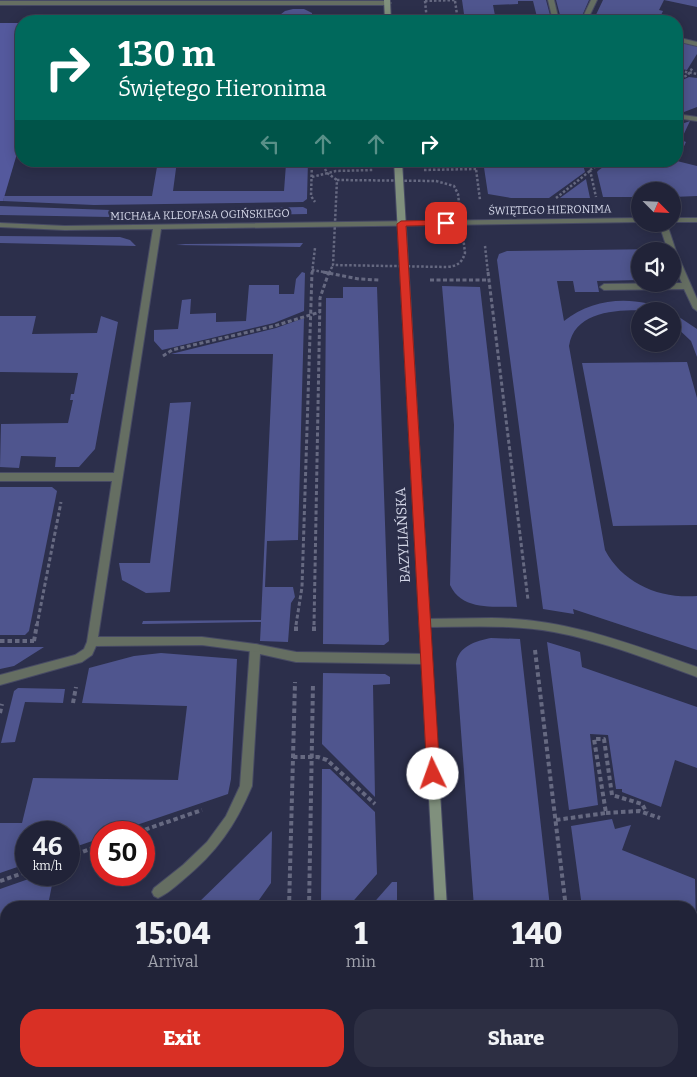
<!DOCTYPE html>
<html lang="en">
<head>
<meta charset="utf-8">
<style>
  :root { --surface:#212338; --page:#2d2f43; --text:#f1f3f6; --muted:#a2a4ae; --line:#3e4053; --accent:#d93025 }
  body { margin:0; font-family:Bitter,serif; background:var(--page); color:var(--text); height:100vh; display:flex; flex-direction:column; font-size:19px; white-space:nowrap }
  * { box-sizing:border-box; margin:0 }
  p { font-size:16px; color:var(--muted) }
  .icon { flex:none; width:28px; height:28px; fill:none; stroke:currentColor; stroke-width:2; stroke-linecap:round; stroke-linejoin:round }
  .map { position:relative; flex:1; overflow:hidden }
  .details { position:absolute; left:0px; top:901px; width:698px; height:176px; display:flex; flex-direction:column; background:var(--surface); border-radius:20px 20px 0 0; box-shadow:0 2px 12px #0003,0 0 0 1px var(--line) }
  .details>* { flex:none }
  .hud { position:absolute; left:15px; top:15px; width:668px; height:152px; border-radius:20px; box-shadow:0 2px 12px #0003,0 0 0 1px var(--line); background:#00695c; color:#fff; overflow:hidden }
  .needle { width:32px; rotate:114deg }
  .controls { position:absolute; left:631px; top:182px; display:grid; gap:10px }
  .controls a { display:grid; place-items:center; width:50px; height:50px; border-radius:50%; background:var(--surface); box-shadow:0 2px 12px #0003,0 0 0 1px var(--line); font-size:25px }
  .speed { position:absolute; left:15px; top:821px; display:flex; gap:10px; font-size:25px; font-weight:700; text-align:center }
  .speed>* { display:grid; place-content:center; width:65px; height:65px; border-radius:50%; background:var(--surface); box-shadow:0 2px 12px #0003,0 0 0 1px var(--line); line-height:1 }
  .speed small { font-size:12px; font-weight:400 }
  .speed .limit { border:8px solid #d22; background:#fff; color:#111 }
  .pin { position:absolute; display:grid; place-items:center; width:42px; height:42px; color:#fff; margin:-21px; border-radius:10px; box-shadow:0 2px 8px #0006 }
  .me { position:absolute; width:55px; margin:-28px; rotate:357deg; stroke-linejoin:round; filter:drop-shadow(0 0 4px #0008) }
  .turn { display:flex; align-items:center; gap:18px; height:105px; padding:0 20px; font-size:22px }
  .turn .icon { width:65px; height:65px; stroke-width:2.5 }
  .turn b { display:block; font-size:35px; line-height:42px }
  .lanes { display:flex; align-items:center; height:48px; padding:0 20px; background:#0003; justify-content:center; gap:25px; direction:ltr }
  .lanes .off { opacity:.35 }
  .eta { display:flex; justify-content:space-evenly; align-items:center; height:85px; text-align:center }
  .eta b { font-size:30px; font-weight:800; line-height:35px }
  .cta { display:flex; gap:10px; margin-top:auto; padding:10px 20px }
  .cta a { flex:1; height:58px; border-radius:20px; background:var(--accent); color:#fff; font-size:20px; font-weight:800; line-height:58px; text-align:center }
  .cta a+a { background:var(--page); color:var(--text) }
  .map>svg:first-child { display:block }
  .green { fill:#4f558e }
  .forest { fill:#54599d }
  .lines { fill:none; stroke-linecap:round; stroke-linejoin:round }
  .lane-casing { stroke:#474a64; stroke-width:2 }
  .street-casing { stroke:#474a64; stroke-width:2 }
  .secondary-casing { stroke:#474a64; stroke-width:2 }
  .path-far2 { stroke:#666981; stroke-width:2.5; stroke-dasharray:2.5 2; stroke-linecap:butt }
  .path-far1 { stroke:#666981; stroke-width:3; stroke-dasharray:4 2.5; stroke-linecap:butt }
  .path { stroke:#666981; stroke-width:4; stroke-dasharray:4.5 3; stroke-linecap:butt }
  .lane { fill:#656e62; fill-rule:evenodd }
  .street { fill:#656e62; fill-rule:evenodd }
  .secondary { fill:#80907d; fill-rule:evenodd }
  .route { fill:#d93025; stroke:#8d1f18 }
  .labels { text-anchor:middle; dominant-baseline:central; stroke-width:5; stroke-linejoin:round; paint-order:stroke }
  .far-street-label { font-size:11px; fill:#d4d7e8; stroke:#2c2f4b }
  .street-label { font-size:14px; fill:#d4d7e8; stroke:#2c2f4b }
</style>
</head>
<body>
<div class="map">
<svg width="697" height="1077" viewBox="0 0 697 1077">
  <rect width="100%" height="100%" fill="#2c2f4b"/>
  <path class="green" d="M462 0H546L550 15 537 17 533 1H518V4L493 5 496 21H465Z
    M556 0H589L582 16 560 15Z
    M603 0H697V7L664 0 659 10 663 11 658 21 594 19Z
    M293 9H304L312 13V18H276L285 11Z
    M676 42 697 46V54L687 70 676 68Z
    M689 77 697 78V107L684 112 676 111V83Z
    M690 121 681 140 686 142 677 161 697 166V196L673 197 672 191H640V197H603L597 172C612 155 654 161 676 161V126Z
    M158 161H177L173 191H284L286 164H292V161H308L307 199 303 202 94 205 3 201 4 196H152Z
    M483 161H582L585 172 549 198H511L488 194Z
    M586 179 590 198H560Z
    M0 206 110 210V217L0 215Z
    M303 207 307 209V214L251 215V208Z
    M0 236 120 237 130 240 136 246 0 243Z
    M303 243 300 247 176 245 185 244Z
    M662 249 663 251H640V280L597 281 599 292H575L573 281H557L564 321C594 297 635 295 670 311 639 311 576 302 569 346L605 550C623 584 660 599 697 596V650L573 609 574 614 543 609 497 260 499 254 507 251Z
    M302 272 305 273 304 311 274 323 162 350 154 341V330L178 329 182 300 191 299 190 314 216 313V322L246 321 249 285H279V294H294L296 279Z
    M442 286 480 287 517 607C493 606 462 611 450 585L454 425Z
    M343 287H377L389 641 384 645 323 644 326 298H343Z
    M673 313 697 329V357L691 341 673 324Z
    M0 316H36L32 334 97 333 101 316 118 322 95 449 79 467H55L56 457 21 456 19 468 0 467 1 424 68 423 73 400H70L71 394H74L78 373 0 372Z
    M304 318 298 540 267 541 265 587H293L295 597 291 603 288 642 260 641 261 622 142 624 143 621 261 620 273 354H171L276 328Z
    M687 362 697 398V525L613 526 582 363Z
    M191 402 170 592 146 593 122 580 119 563H150L170 403Z
    M0 487H52L57 491 29 631 25 635H0Z
    M491 638 520 639 550 907H474L456 664C458 646 476 641 491 638Z
    M547 642 580 652 582 667 697 707V768L675 760 661 807 622 792V789H616L608 735 590 734 598 805 569 810Z
    M0 647H44L14 666 0 669Z
    M161 653 237 659 231 779 228 794 116 832H101V838L69 849V832H26V864L0 873V823H22L33 778 178 780 187 706 82 703 89 668 134 656Z
    M323 673 385 674 390 677V684L373 685 375 797 322 744Z
    M18 688 65 689 63 703 25 702 15 742 1 743 14 691Z
    M322 769H330L375 812 377 874 348 907H321Z
    M612 819 615 829 631 825 622 850 695 879 697 983 691 981V908L582 907 571 826Z
    M272 831 271 883 254 907H194Z
    M40 875H54L48 905 44 907 6 908V932L0 936V889Z
    M392 882H397V907H370Z
    M691 1006 697 1009V1077H604V1071H691Z
    M507 1071H554L549 1077H508Z"/>
  <path class="forest" d="M0 23H21V140L3 201H0Z"/>
  <g class="lines">
    <g class="lane-casing">
      <path id="lane" d="M659 224H667L676 251 697 299V311L693 308 684 289 604 290 600 287 604 284 682 283 672 262V251H668Z
        M255 644 296 652 426 654 430 656 431 659 430 662 426 664 296 662 260 654 252 786C235 826 217 852 183 880 176 886 167 894 158 898L154 896 152 892 154 888 183 865 207 842 226 816 240 786 250 648 251 645Z
        M324 1071H338L336 1077H322Z"/>
    </g>
    <g class="street-casing">
      <path id="street" d="M548 0H554L559 21H553Z
        M591 0H597L587 21H581Z
        M0 1H388L391 3 388 5H0Z
        M676 37 697 42V46L676 41Z
        M676 114 697 117V121L676 118Z
        M640 218V222L161 229 98 637H202L255 644 259 645 260 648 259 651 255 652 202 645 96 646 92 655 82 662 0 685V675L75 655 84 649 87 642 112 481H0V473H114L153 229 65 230 0 227V223L65 226Z
        M672 218H697V222H672Z
        M492 618C567 619 627 643 697 667V677C650 660 603 641 554 632 511 624 467 627 424 627L420 626 419 623 420 620 424 619Z"/>
    </g>
    <g class="secondary-casing">
      <path id="secondary" d="M384 0H390L391 21H385Z
        M394 161H402L447 908H435Z
        M421 1071H435L434 1077H420Z
        M463 1071H477L479 1077H465Z"/>
    </g>
    <path class="path-far2" d="M425 1 455 0
      M425 1 427 21
      M455 1 458 21
      M676 70 697 74
      M676 80 688 75 693 67
      M312 161 311 196 315 202
      M321 161 327 173 337 180
      M347 161V170
      M475 161 480 200
      M588 161 596 197
      M424 170 476 169
      M590 170 605 161
      M312 177 336 171 373 170
      M337 180 436 181 454 186 458 194 465 253C462 263 457 266 447 267L333 265Z
      M556 198 590 171
      M485 246 488 273
      M312 270 330 273
      M312 273 315 248
      M329 273 333 265"/>
    <path class="path-far1" d="M323 272 359 279 379 280
      M488 272 528 600
      M430 280H490
      M163 356 172 350 274 326 320 312
      M37 625 61 502
      M296 625 302 587 312 272
      M314 625 320 298 329 272"/>
    <path class="path" d="M296 631V624
      M314 631V624
      M0 641H34
      M34 641 37 624
      M535 650 566 908
      M73 703 76 687
      M0 713 2 704
      M293 757H318L327 760 375 804
      M606 813 639 811 660 818
      M556 820 606 813 594 739H604L612 795 642 804 647 813
      M138 832 202 810
      M69 857 101 845
      M0 881 26 872
      M289 908 295 682
      M309 908 313 683
      M0 949 6 945
      M691 993 697 996
      M586 1071 587 1077
      M271 1077 273 1071
      M295 1077 297 1071
      M564 1077 569 1071"/>
    <use href="#lane" class="lane"/>
    <use href="#street" class="street"/>
    <use href="#secondary" class="secondary"/>
  </g>
  <path class="route" d="M446 220 451 223 450 225 406 226 440 774 438 778 433 779 428 778 427 774 397 224 401 221Z"/>
  <g class="labels">
    <g class="far-street-label">
      <text transform="translate(550 210) rotate(-1)">ŚWIĘTEGO HIERONIMA</text>
      <text transform="translate(200 215) rotate(-1)">MICHAŁA KLEOFASA OGIŃSKIEGO</text>
    </g>
    <g class="street-label">
      <text transform="translate(403 535) rotate(-93)">BAZYLIAŃSKA</text>
    </g>
  </g>
</svg>
<div class="controls">
<a><svg class="needle" viewBox="-14 -14 28 28"><path d="M0-13l5 13h-10z" fill="#e53935"/><path d="M0 13l5-13h-10z" fill="#a2a4ae"/></svg></a>
<a><svg class="icon" aria-label="sound" viewBox="0 0 24 24"><path d="M4 9h4l5-4v14l-5-4H4zM17 9q2 3 0 6"/></svg></a>
<a><svg class="icon" aria-label="layers" viewBox="0 0 24 24"><path d="M12 4l9 5-9 5-9-5zM3 14l9 5 9-5"/></svg></a>
</div>
<div class="speed"><div>46<small>km/h</small></div><div class="limit">50</div></div>
<div class="pin" style="left:446px;top:223px;background:#d93025"><svg class="icon" aria-label="arrive" viewBox="0 0 24 24"><path d="M6 21V4h12l-3 4 3 4H6"/></svg></div>
<svg class="me" style="left:433px;top:774px" viewBox="-20 -20 40 40"><circle r="19" fill="#fff"/><path d="M0-13L10 11 0 6-10 11z" fill="#d93025"/></svg>
<div class="hud">
<div class="turn"><svg class="icon" aria-label="right" viewBox="0 0 24 24"><path d="M7 20v-9h11M14 6l5 5-5 5"/></svg><div><b>130 m</b>Świętego Hieronima</div></div>
<div class="lanes"><svg class="icon off" aria-label="left" viewBox="0 0 24 24"><path d="M17 20v-9H6M10 6l-5 5 5 5"/></svg><svg class="icon off" aria-label="ahead" viewBox="0 0 24 24"><path d="M12 20V5M6 11l6-6 6 6"/></svg><svg class="icon off" aria-label="ahead" viewBox="0 0 24 24"><path d="M12 20V5M6 11l6-6 6 6"/></svg><svg class="icon" aria-label="right" viewBox="0 0 24 24"><path d="M7 20v-9h11M14 6l5 5-5 5"/></svg></div>
</div>
<section class="details">
<div class="eta">
<div><b>15:04</b><p>Arrival</p></div>
<div><b>1</b><p>min</p></div>
<div><b>140</b><p>m</p></div>
</div>
<div class="cta"><a>Exit</a><a>Share</a></div>
</section>
</div>
</body>
</html>
